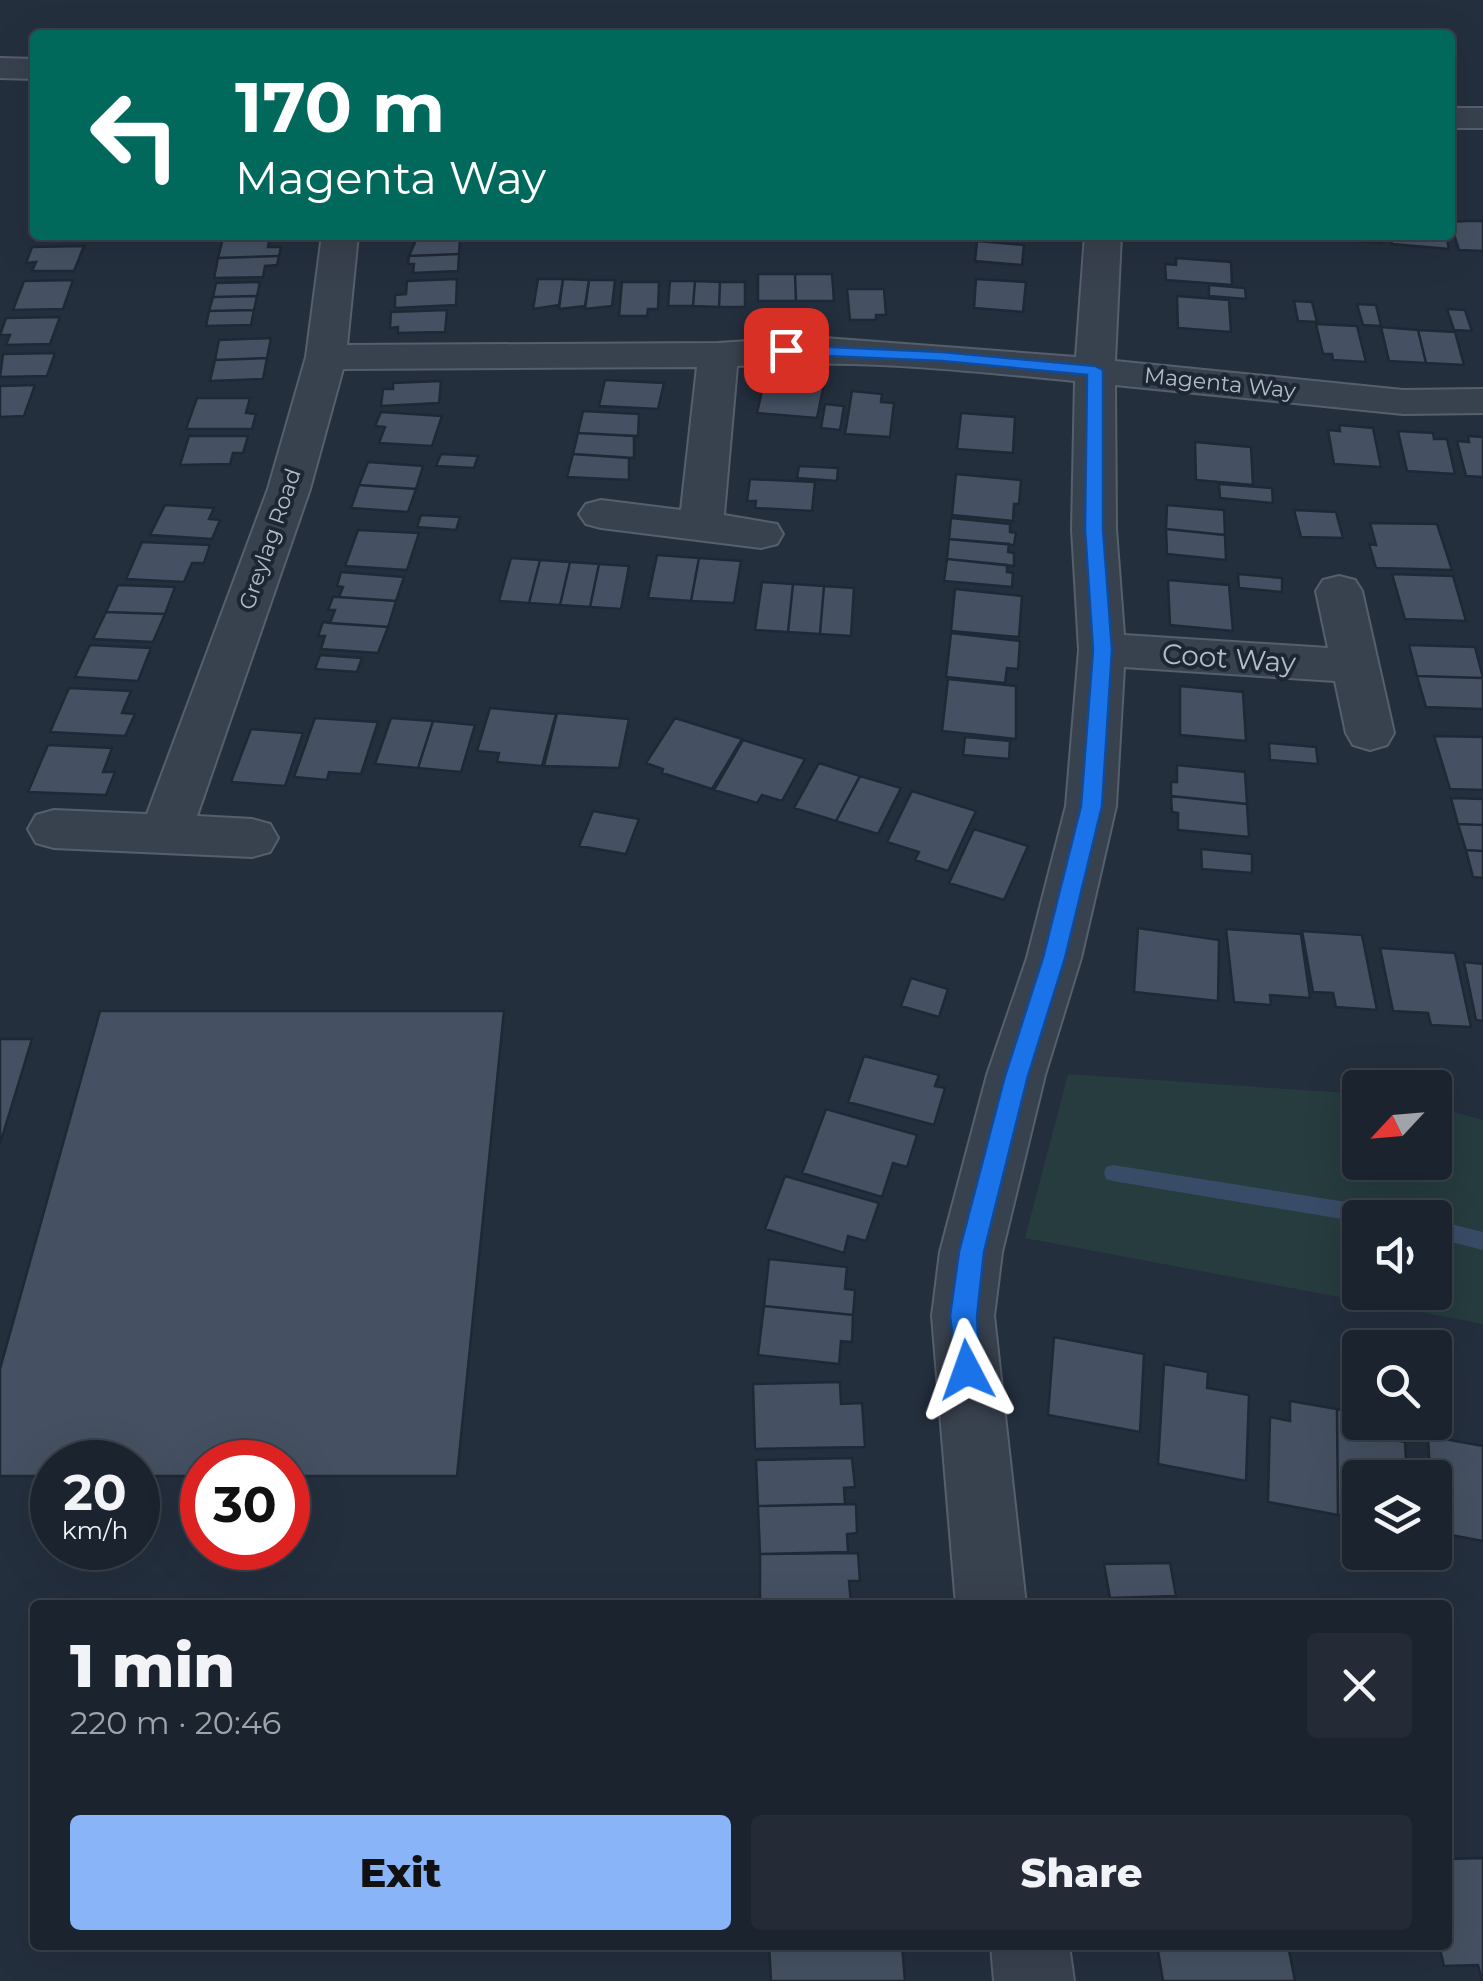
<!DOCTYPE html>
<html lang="en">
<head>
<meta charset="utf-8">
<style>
  :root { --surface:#1b232e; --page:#242b36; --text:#f1f3f6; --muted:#a0a4aa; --line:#39404a; --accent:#8ab4f8 }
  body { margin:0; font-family:Montserrat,sans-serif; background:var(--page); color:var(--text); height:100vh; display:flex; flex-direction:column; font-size:38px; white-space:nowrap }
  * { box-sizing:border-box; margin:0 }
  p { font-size:32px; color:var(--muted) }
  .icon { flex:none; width:55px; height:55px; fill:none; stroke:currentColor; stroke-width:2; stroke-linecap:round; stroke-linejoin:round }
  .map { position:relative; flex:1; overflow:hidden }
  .drawer { position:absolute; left:30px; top:1600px; width:1422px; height:350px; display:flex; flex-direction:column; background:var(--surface); border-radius:10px; box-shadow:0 10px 40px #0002,0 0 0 2px var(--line) }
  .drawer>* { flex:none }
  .banner { position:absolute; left:30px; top:30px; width:1425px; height:210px; border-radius:10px; box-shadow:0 10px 40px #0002,0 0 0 2px var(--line); background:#00695c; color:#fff; overflow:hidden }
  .needle { width:65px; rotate:244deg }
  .buttons { position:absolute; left:1342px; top:1070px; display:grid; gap:20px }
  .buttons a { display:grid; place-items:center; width:110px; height:110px; border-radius:10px; background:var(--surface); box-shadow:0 10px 40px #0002,0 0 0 2px var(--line); font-size:50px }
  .speed { position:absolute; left:30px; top:1440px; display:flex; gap:20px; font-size:50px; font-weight:700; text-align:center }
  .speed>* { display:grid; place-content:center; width:130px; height:130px; border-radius:50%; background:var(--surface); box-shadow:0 10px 40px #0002,0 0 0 2px var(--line); line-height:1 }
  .speed small { font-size:25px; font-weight:400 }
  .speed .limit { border:15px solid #d22; background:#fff; color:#111 }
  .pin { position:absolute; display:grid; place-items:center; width:85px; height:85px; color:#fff; margin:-42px; border-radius:20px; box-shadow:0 5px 15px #0006 }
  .me { position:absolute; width:110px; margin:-55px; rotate:356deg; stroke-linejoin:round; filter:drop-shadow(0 0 8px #0008) }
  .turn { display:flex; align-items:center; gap:35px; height:210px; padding:0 40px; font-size:45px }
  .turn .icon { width:130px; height:130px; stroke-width:2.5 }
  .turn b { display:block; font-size:70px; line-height:85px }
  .round { display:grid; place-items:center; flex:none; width:105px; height:105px; border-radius:10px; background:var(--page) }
  .head { display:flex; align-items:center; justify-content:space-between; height:170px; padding:0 40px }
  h1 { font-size:60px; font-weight:800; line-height:75px }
  .button { display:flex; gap:20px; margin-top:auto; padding:20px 40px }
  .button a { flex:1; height:115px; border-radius:10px; background:var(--accent); color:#111; font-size:40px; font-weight:800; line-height:115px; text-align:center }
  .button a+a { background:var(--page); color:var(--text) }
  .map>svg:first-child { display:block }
  .green { fill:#263c3f; fill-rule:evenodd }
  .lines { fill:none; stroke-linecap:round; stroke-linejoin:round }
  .stream { fill:#394c67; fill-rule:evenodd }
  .building { fill:#455162; stroke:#1f2835; stroke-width:2.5 }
  .minor-casing { stroke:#565f6c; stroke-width:4 }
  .minor { fill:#38414e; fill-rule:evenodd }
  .route { fill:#1a73e8; stroke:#114b97; stroke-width:2.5 }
  .labels { text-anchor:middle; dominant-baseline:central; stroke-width:8; stroke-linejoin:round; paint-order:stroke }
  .far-street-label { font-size:22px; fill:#b4bcc9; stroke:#1d2633 }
  .street-label { font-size:28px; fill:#b4bcc9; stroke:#1d2633 }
</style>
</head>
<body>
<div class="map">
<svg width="1483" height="1981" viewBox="0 0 1483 1981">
  <rect width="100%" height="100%" fill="#242f3e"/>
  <path class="green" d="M1068 1074 1360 1094V1162H1435V1107L1483 1120V1324L1025 1238ZM1360 1218H1435V1292H1360Z"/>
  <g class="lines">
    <path class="stream" d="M1113 1165 1390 1209 1397 1212 1399 1218H1360V1222L1113 1181 1106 1179 1104 1173 1106 1167Z
      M1435 1220 1483 1232V1250L1435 1238Z"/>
  </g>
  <path class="building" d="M1466 221H1483V251L1459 250 1450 222Z
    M1330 235H1380L1381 243 1331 239Z
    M1390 235H1446L1449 249 1392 244Z
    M270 236 268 247H281L279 256 218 258 223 238Z
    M460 238 459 254 409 256 416 240Z
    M977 241 1024 245 1022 265 975 261Z
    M84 246 74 271H32L36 262 26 263 32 247Z
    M459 254 458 271 413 273 414 264H408L409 256Z
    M279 256 277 265 265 266 263 277 214 278 218 258Z
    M1176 258 1231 262 1232 285 1166 280 1165 264 1176 265Z
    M758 274H795L796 301H758Z
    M795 274H832L834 301H796Z
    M457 279 456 305 395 308V295L406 294 407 281Z
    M538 279H563L559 305 533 309Z
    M563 279 589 280 585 306 559 309Z
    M976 279 1026 282 1023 312 974 308Z
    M73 280 63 309 13 310 24 281Z
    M589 280H615L612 306 585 309Z
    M670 281H695L693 306H668Z
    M695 281 720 282 719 307 693 306Z
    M260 282 257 296 213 297 216 283Z
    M622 282H659L658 309H648L647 316H619Z
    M720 282H745V307H719Z
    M1209 285 1245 288 1246 299 1209 296Z
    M847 289H884L886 315H876V320H850Z
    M257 296 254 310 209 311 213 297Z
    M1177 296 1229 300 1231 332 1178 328Z
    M1294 301 1312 302 1317 322 1298 321Z
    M1357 304 1376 305 1381 326 1363 325Z
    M1447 309 1465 310 1472 331 1454 330Z
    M254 310 251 325 206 326 209 311Z
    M447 310 445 332 398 333V327L390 328 391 312Z
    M60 317 50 344 6 345 10 335H0L6 318Z
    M1316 324 1357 326 1366 362 1333 360 1332 354H1323Z
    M1381 327 1418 330 1426 363 1389 361Z
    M1418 330 1455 332 1464 365 1426 363Z
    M271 338 267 358 215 360 219 340Z
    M55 353 47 376 0 377 3 354Z
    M267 358 263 379 210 381 215 360Z
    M765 377 824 384 817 418 757 413Z
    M605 380 664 383 658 409 599 406Z
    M441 381 439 403 381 406 383 389H393V383Z
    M35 385 24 416 0 417V386Z
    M852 391 882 394 881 402 894 403 890 437 845 434Z
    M197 398H250L246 413 256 414 252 429H186Z
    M825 404 844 406 840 430 821 428Z
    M583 411 639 414 638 436 578 433Z
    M381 412 442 416 432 446 379 443 385 427 375 426Z
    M961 413 1015 417 1013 453 957 449Z
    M1339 425 1373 428 1381 467 1334 464 1328 430 1340 431Z
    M1398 431 1433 433 1434 439H1447L1455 474 1407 471Z
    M578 433 634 436V458L573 454Z
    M189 436H248L243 453H233L230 464 180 465Z
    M1468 436 1483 437V477L1466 476 1457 441 1469 442Z
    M1195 442 1251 447 1253 485 1196 480Z
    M441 454 478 456 474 468 436 466Z
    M573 454 629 458V480L567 477Z
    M368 462 423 466 416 489 359 485Z
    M799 466 838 468 837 481 797 478Z
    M956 474 1021 480 1019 504H1014L1013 521 952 515Z
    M750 479 815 482 812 511 755 508 756 501H747Z
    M1219 484 1272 488 1273 503 1220 498Z
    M359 485 416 489 408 512 351 508Z
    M165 505 214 508 209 519 220 520 212 539 150 535Z
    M1167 505 1224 510 1225 535 1166 529Z
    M1294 510 1336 512 1343 538 1301 537Z
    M421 515 460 517 456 530 417 527Z
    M951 518 1010 524V532L1016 533 1014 545 949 539Z
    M1370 523 1437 524 1452 570 1376 568 1369 544 1376 545Z
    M1166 529 1225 535 1226 560 1167 554Z
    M358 530 419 533 407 570 345 566Z
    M949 539 1009 544 1008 552 1014 553V566L947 559Z
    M142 542 210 545 204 563H192L184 582 126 579Z
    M657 555 699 558 691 601 648 598Z
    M511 558 540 560 529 603 499 601Z
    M699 558 741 561 734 603 691 601Z
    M947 559 1007 565V572L1013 573 1012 587 944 581Z
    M540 560 570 562 560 605 529 603Z
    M570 562 599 564 590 607 560 605Z
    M599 564 629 566 621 609 590 607Z
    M341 572 404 577 396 601 339 597 343 587 337 586Z
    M1238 574 1282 578V592L1239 588Z
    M1392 574 1453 576 1466 621 1405 619Z
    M1168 580 1229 585 1233 631 1170 625Z
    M762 582 793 584 788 632 755 630Z
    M793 584 824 586 820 634 788 632Z
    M118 585 175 587 165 614 106 612Z
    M824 586 854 588 851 636 820 634Z
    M955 589 1022 596 1019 637 951 631Z
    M333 597H339L396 601 388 627 330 623 335 610H328Z
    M106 612 165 614 153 642 93 639Z
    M323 622 330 623 388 627 378 653 321 649 325 636H318Z
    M951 633 1020 641 1018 669 1007 668 1005 683 946 677Z
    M90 645 151 648 138 681 75 677Z
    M1409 645 1475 647 1483 678 1417 676Z
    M320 655 362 658 357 672 315 669Z
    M1417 676 1483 678V709L1426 707Z
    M948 679 1016 686V739L942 731Z
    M1180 686 1243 692 1246 741 1180 735Z
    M69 688 131 691 122 713 135 714 125 736 50 732Z
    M490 708 556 714 542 766 497 762 499 753 477 751Z
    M557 713 629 719 619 768 544 766Z
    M315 718 378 722 361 774 329 772 327 780 294 777Z
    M391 718 433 721 418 768 375 764Z
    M675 718 742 739 712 789 662 773 663 769 646 763Z
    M433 721 475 725 461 772 418 768Z
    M251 729 303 733 285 786 231 782Z
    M1434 736 1483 737V790L1450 789Z
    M965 737 1010 741 1009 759 963 755Z
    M743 740 805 759 782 801 762 795 757 803 714 790Z
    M1269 743 1316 747 1318 764 1270 760Z
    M48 745 112 748 103 772H115L106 795 28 792Z
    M819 763 860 776 836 821 794 808Z
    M1177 765 1245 772 1247 804 1171 796V782H1177Z
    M860 776 901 788 878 834 836 821Z
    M912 791 976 811 948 871 915 860 919 852 887 842Z
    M1171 796 1247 804 1249 837 1178 830V813L1172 812Z
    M1451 798 1483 799V825L1458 824Z
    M593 811 639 819 626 854 579 846Z
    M1458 824 1483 825V851L1466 850Z
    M974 829 1028 846 1004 900 949 883Z
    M1201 849 1252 854V873L1202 869Z
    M1466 850 1483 851V878L1473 877Z
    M1138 928 1219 940 1218 1001 1134 992Z
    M1226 929 1301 934 1310 998 1270 995 1271 1005 1234 1002Z
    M1302 931 1362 935 1377 1010 1336 1007 1333 993 1313 992Z
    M1380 948 1455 953 1471 1027 1431 1025 1428 1013 1393 1011Z
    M1464 962 1483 964V1021L1476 1020Z
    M911 978 948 989 939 1017 901 1006Z
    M100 1011H504L457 1476H288V1462H202V1476H138V1462H52V1476H0V1369Z
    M0 1039H32L0 1144Z
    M864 1056 939 1075 935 1086 945 1088 934 1125 848 1102Z
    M826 1109 917 1135 907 1167 893 1163 882 1197 802 1173Z
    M785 1176 879 1203 866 1241 848 1236 844 1253 765 1229Z
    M769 1259 847 1267 845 1289 855 1290 853 1315 764 1306Z
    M764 1306 853 1315 852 1342 841 1341 839 1364 758 1355Z
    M1054 1337 1144 1354 1140 1432 1048 1415Z
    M1164 1364 1208 1372 1207 1388 1249 1395 1246 1481 1158 1464Z
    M840 1382 841 1404 862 1403 865 1447 755 1449 753 1384Z
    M1290 1401 1337 1409 1338 1515 1268 1502 1270 1417 1290 1421Z
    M1337 1409 1360 1414V1422H1383V1438L1405 1442 1407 1478H1360V1519L1338 1515Z
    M1428 1436 1483 1446V1541L1435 1532V1478H1430Z
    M852 1458 855 1487 844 1488 845 1504 758 1506 756 1460Z
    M856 1504 857 1533 847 1534 848 1552 760 1554 758 1506Z
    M858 1553 860 1581H849L851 1603 760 1604V1554Z
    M1170 1563 1176 1596 1110 1598 1104 1564Z
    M1483 1858V1981H1482L1478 1965 1444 1966 1439 1945H1448V1859Z
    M769 1945H902L905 1981H771Z
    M1157 1945H1288L1295 1981H1163Z"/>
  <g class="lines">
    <g class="minor-casing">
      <path id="minor" d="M0 58 35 59V79L0 78Z
        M1450 108H1483V128H1450Z
        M322 235H358L347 345 718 343 811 337 1076 357 1085 235H1121L1115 361 1403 390 1483 389V413L1403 414 1115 385 1116 529 1124 635 1328 648 1316 591 1323 580 1339 576 1355 580 1362 591 1394 733 1387 745 1370 750 1353 745 1346 733 1335 681 1124 667 1116 806 1081 958 1045 1075 1002 1252 994 1316 1026 1605H956L932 1316 940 1252 987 1075 1027 958 1066 806 1079 650 1072 529 1075 381C962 370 850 358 737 366L724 515 777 524 783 534 777 544 761 548 601 528 586 524 579 514 586 504 601 500 681 510 697 367 343 369 310 489 197 816 252 819 270 824 278 838 270 852 252 857 54 848 36 843 28 829 36 815 54 810 147 814 268 489 306 357Z
        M991 1945H1069L1074 1981H994Z"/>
    </g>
    <use href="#minor" class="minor"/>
  </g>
  <path class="route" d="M786 345 942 352 1095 366 1103 370V529L1112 650 1102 806 1065 958 1028 1076 984 1252 977 1316 980 1370 976 1378 967 1382 958 1378 950 1316 959 1252 1005 1076 1043 958 1081 806 1093 650 1085 529 1087 375 942 361 780 354V347Z"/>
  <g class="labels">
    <g class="far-street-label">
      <text transform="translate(1220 383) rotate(6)">Magenta Way</text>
      <text transform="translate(270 539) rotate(-71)">Greylag Road</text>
    </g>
    <g class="street-label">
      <text transform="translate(1229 658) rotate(4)">Coot Way</text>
    </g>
  </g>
</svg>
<div class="buttons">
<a><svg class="needle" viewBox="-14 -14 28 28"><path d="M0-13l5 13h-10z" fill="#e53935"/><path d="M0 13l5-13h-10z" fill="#a0a4aa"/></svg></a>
<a><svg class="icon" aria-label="sound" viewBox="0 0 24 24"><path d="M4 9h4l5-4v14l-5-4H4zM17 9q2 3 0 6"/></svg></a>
<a><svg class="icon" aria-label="search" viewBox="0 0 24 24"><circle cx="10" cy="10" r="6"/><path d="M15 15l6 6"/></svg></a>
<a><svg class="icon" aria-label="layers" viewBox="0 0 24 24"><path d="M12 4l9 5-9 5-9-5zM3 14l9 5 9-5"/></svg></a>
</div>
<div class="speed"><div>20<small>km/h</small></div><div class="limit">30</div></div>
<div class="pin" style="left:786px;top:350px;background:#d93025"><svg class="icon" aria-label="arrive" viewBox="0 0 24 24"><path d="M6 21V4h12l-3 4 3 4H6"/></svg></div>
<svg class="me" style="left:967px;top:1370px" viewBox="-20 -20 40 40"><path d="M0-17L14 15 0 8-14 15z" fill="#1a73e8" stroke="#fff" stroke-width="4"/></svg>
<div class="banner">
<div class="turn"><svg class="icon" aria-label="left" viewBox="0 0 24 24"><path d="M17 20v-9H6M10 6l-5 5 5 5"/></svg><div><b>170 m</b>Magenta Way</div></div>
</div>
<section class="drawer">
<div class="head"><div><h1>1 min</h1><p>220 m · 20:46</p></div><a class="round"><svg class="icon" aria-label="close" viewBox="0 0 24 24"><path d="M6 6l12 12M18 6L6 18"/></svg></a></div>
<div class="button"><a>Exit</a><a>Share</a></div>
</section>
</div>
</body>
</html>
